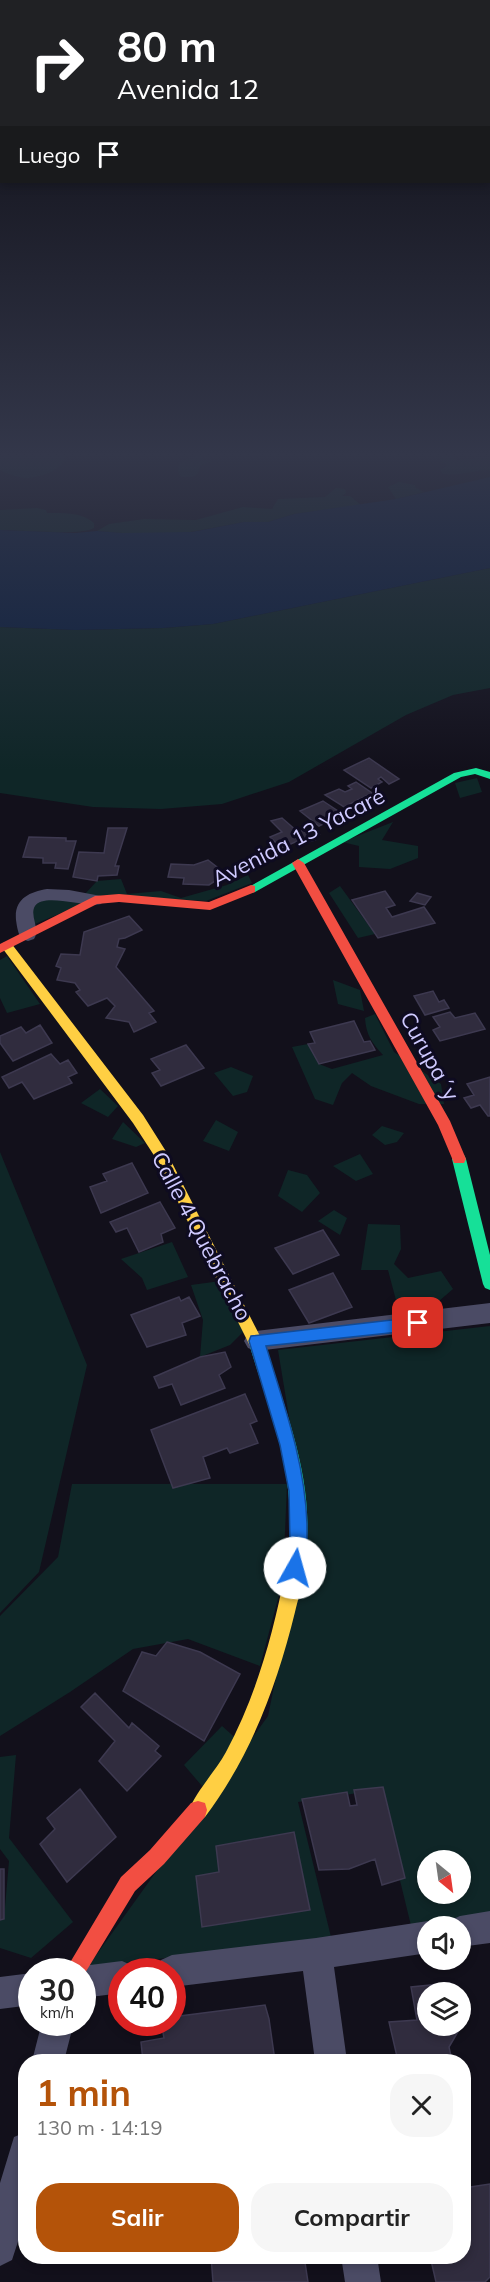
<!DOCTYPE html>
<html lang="es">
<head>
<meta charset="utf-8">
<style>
  :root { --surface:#fff; --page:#f6f6f6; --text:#222; --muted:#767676; --accent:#b45309 }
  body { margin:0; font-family:Mulish,sans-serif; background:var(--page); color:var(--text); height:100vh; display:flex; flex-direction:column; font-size:22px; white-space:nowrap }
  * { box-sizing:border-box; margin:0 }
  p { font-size:20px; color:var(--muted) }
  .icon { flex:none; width:33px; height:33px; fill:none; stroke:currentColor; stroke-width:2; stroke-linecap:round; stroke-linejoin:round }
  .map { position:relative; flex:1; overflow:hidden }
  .drawer { position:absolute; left:18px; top:2054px; width:453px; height:210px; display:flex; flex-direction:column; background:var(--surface); border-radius:24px; box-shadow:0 3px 9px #0003 }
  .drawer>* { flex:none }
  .top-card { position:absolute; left:0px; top:0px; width:490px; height:183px; box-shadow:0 3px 9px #0003; background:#202124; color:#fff; overflow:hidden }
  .needle { width:39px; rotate:151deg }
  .fabs { position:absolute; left:417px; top:1850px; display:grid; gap:12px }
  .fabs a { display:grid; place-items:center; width:54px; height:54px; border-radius:50%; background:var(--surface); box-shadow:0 3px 9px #0003; font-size:30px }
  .speed { position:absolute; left:18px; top:1958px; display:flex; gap:12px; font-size:30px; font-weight:700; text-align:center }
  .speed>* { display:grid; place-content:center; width:78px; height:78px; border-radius:50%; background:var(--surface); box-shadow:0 3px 9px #0003; line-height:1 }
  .speed small { font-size:15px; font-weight:400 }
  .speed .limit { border:9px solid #d22; background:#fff; color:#111 }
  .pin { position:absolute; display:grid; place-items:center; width:51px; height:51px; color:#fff; margin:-26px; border-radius:12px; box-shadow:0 3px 9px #0006 }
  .me { position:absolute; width:66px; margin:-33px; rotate:7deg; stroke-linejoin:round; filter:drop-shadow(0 0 4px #0008) }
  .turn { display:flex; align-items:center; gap:21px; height:126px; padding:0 18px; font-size:27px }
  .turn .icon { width:78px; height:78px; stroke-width:2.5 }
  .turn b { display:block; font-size:42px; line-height:51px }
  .then { display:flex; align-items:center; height:57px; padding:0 18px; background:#0003; gap:12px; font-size:22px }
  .round { display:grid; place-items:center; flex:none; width:63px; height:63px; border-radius:24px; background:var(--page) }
  .headline { display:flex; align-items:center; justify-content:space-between; height:102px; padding:0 18px }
  h1 { font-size:36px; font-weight:700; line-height:45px; color:var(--accent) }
  .action { display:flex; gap:12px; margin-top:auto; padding:12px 18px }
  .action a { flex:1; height:69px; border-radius:24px; background:var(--accent); color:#fff; font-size:24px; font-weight:700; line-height:69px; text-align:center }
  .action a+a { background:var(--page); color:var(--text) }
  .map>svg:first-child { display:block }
  .green { fill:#0f2627; fill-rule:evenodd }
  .water { fill:#091e3f }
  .building { fill:#302c3e; stroke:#3d3950; stroke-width:1.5 }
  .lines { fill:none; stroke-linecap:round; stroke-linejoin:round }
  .street { fill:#4b4b65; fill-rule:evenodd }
  .fast { fill:#16e098; fill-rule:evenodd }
  .slow { fill:#ffcf43; fill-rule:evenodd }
  .jam { fill:#f24e42; fill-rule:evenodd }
  .route { fill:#1a73e8; stroke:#114b97; stroke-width:1.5 }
  .labels { text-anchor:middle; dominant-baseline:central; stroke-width:6; stroke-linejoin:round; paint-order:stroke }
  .street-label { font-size:22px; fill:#cfcaff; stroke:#0e0b20 }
</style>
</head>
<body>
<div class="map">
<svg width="490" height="2282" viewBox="0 0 490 2282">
  <rect width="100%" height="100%" fill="#12101b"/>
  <path class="green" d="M0 452H59L65 455C66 470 41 477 28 478 18 478 9 474 0 470Z
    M192 452 205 454 200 461H212L200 466 198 474 192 477H181L178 472 179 463 193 457Z
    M442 452 448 453 458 460 490 456V470C472 470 462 476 443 474L440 470 448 465 441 461Z
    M399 482 415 485 416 488 424 492 396 499 388 487Z
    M336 488 345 489 346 493 342 496H350L361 505 294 514 268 522H244L185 533H122L97 531 109 524 144 519 196 520 243 507 272 509 278 499 325 497Z
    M37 508 46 510 47 513C63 513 82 512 94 523V528C83 536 17 530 0 530V510Z
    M490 568V688L453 695 406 715 289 782 222 804 161 809 93 807 0 793V627L75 630 163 628 213 624Z
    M477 778 482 792 460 798 455 783Z
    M393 822 382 840 418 846V858L390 869 359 867V846L342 842Z
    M248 875 252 883 206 901 104 895 35 924 18 922 44 895H84L97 881 121 879 127 894 161 891 181 898 227 885Z
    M340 886 375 934 358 938 329 893Z
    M7 956 40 1004 7 1013 0 998V960Z
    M333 980 360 990 364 1011 338 1004Z
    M375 1014 394 1052 441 1084 444 1104H419L371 1086 352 1073 342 1083 333 1105 315 1099 292 1047 308 1044 319 1064 332 1069 383 1055C372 1043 366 1035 365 1018Z
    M231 1067 253 1076 247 1092 233 1096 214 1073Z
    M100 1089 118 1106 108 1117 81 1103Z
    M216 1120 238 1132 229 1151 203 1141Z
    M123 1122 145 1143 136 1147 112 1139Z
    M382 1126 404 1133 397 1142 385 1145 372 1135Z
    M0 1152 87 1365 39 1572 0 1613Z
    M360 1154 373 1174 356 1181 333 1166Z
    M288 1170 307 1175 320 1193 302 1212 278 1196Z
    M334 1210 347 1218 340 1235 318 1221Z
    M368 1224 400 1225 401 1249 394 1264 408 1278 441 1271 453 1289 417 1320 397 1304 388 1270H361Z
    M172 1242 188 1277 147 1290 142 1278 121 1259Z
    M228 1280 245 1330 230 1345 200 1357 203 1320 191 1285Z
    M490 1326V1926H428L415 1942 378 1790 298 1802 331 1937 87 1968 268 1716 307 1526 278 1350ZM428 1860H460V1893H428Z
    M72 1484H287L283 1580 260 1666 188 1639 133 1649 70 1692 0 1736V1616L58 1557Z
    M222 1726 240 1742 208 1793 184 1765Z
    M16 1755 9 1838 73 1922 31 1958 0 1948V1920L4 1919 9 1861 0 1849V1757Z"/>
  <path class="water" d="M490 477V568L213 624 163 628 75 630 0 627V530L75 533 97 531 122 533 192 532 244 522H268L294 514 396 499Z"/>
  <path class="building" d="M369 758 399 779 389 784 381 777 378 779 382 782 371 788 344 770Z
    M356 782 372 793 344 807 325 795 339 789 345 792 352 789 348 786Z
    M323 801 347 817 332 825 327 822 319 826 300 811Z
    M282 818 298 832 311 828 319 834 311 836 315 840 304 843 300 840 281 848 270 837 282 832 271 821Z
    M108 828H127L115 866H119L117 875 98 876 97 881 73 877 79 852 104 853Z
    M29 837 66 838V841H76L68 869 55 868 56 863H43V858L23 857Z
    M208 860 226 874 209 885 183 884 184 878 168 877 171 864 194 865Z
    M385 891 395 905 386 908 392 917 424 907 435 923 378 938 352 900Z
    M417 893 431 897 425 905 410 901Z
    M129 916 142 930 125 938 119 939 117 947 125 949 116 967 154 1011 149 1013 156 1022 134 1032 129 1022 106 1018 115 1006 107 998 88 1006 76 992 80 990 75 983 57 980 61 968 56 966 61 954 80 955 84 932Z
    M433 991 439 1002 444 1000 449 1008 425 1015 414 996Z
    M450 1012 455 1018 475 1013 485 1029 440 1041 433 1030 440 1027 433 1017Z
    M354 1021 364 1042 370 1041 375 1050 319 1064 308 1044 315 1043 310 1032Z
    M40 1025 52 1043 13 1061 0 1043V1036L21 1027 26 1033Z
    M186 1045 204 1068 161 1086 152 1073 160 1070 151 1059Z
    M51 1054 60 1064 68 1060 77 1073 68 1077 72 1083 34 1099 22 1082 9 1088 2 1077Z
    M490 1077V1116H488L480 1105 471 1108 464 1098 474 1095 467 1084Z
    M132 1163 148 1193 101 1213 90 1187 107 1181 103 1174Z
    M160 1202 175 1228 161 1234 163 1242 139 1252 127 1228 116 1232 110 1222Z
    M323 1230 339 1255 293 1274 275 1248Z
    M333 1273 352 1307 309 1323 289 1290Z
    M179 1297 181 1301 189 1297 200 1316 182 1323 186 1335 147 1347 131 1315Z
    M225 1352 231 1367 219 1375 225 1388 181 1405 172 1384 159 1388 154 1377 200 1357Z
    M245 1394 257 1421 250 1424 258 1443 230 1453 227 1448 203 1457 210 1478 173 1488 151 1430Z
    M167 1642 200 1652 240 1674 204 1741 123 1691 142 1652 156 1656Z
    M95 1693 129 1728 132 1723 159 1746 155 1751 161 1756 127 1791 99 1761 115 1741 81 1707Z
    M383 1787 405 1878 382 1885 375 1859 349 1869 319 1870 302 1799 347 1792 350 1806 357 1805 354 1790Z
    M80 1789 116 1837 67 1882 40 1844 55 1829 47 1818Z
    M294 1832 310 1910 202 1927 196 1876 219 1872 216 1846Z
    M0 1869H4V1919L0 1920Z
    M450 1983 452 1992H428V2025H458L459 2030 449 2047 452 2061H398L389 2022 417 2020 411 1987Z
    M265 2005 269 2019 275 2061H143L141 2042 164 2038 161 2022H172V2017Z
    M490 2184V2277L485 2282H436L430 2256H464V2188Z
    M211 2256H304L308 2282H213Z"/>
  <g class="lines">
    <path class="street" d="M47 889 69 890 101 896 104 900 101 904C87 908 44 892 35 906 29 916 41 929 34 939L28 941 22 939C18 934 17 927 16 920 14 899 29 892 47 889Z
      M490 1303V1323L256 1351 248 1348 244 1341 248 1334 256 1331Z
      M490 1911V1943L460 1947V1926H447L449 1921 460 1916Z
      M428 1921 439 1926H428V1953L334 1967 347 2061H315L303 1971 172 1987V1971H156L161 1960 172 1955 316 1938Z
      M122 1961 133 1966 135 1971H122V1993L82 1998V1971H71L82 1966Z
      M32 1973V2005L0 2009V1977Z
      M42 2022H74L64 2061H32Z
      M26 2132V2217L12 2260 0 2266V2183L14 2137Z
      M341 2256H377L381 2282H345Z"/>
    <path class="fast" d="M476 768 490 772V779L475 774 461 777 255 892 251 893 245 889 454 773Z
      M459 1154 464 1155 466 1159 490 1255V1290L485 1288 483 1284 452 1159 454 1155Z
      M258 1340 263 1342 266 1347C285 1410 311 1472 307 1538 306 1552 305 1566 300 1579L294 1581 288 1579 285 1573C301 1486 275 1428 250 1347L253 1342Z"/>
    <path class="slow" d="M7 942 11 943 143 1115 167 1153 263 1342 266 1347 263 1352 258 1354 253 1352 157 1160 133 1123 3 949 1 946 3 943Z
      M294 1565 300 1567C305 1579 298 1599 295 1612 277 1685 251 1756 205 1817L198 1819 191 1817 189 1810C197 1790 215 1772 226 1752 256 1696 273 1635 285 1573L288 1567Z"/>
    <path class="jam" d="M298 859 304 863 450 1121 466 1159 464 1163H454L438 1125 292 863Z
      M251 885 255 886V892L210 910 119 902 97 904 0 953V944L95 896 119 894 209 902Z
      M198 1801 205 1803 207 1810 205 1817 164 1864 135 1891 82 1978V1971H65L121 1877 150 1850 191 1803Z"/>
  </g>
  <linearGradient id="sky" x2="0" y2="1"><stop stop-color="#0a090f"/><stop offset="0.59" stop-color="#33374a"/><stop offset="1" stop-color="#33374a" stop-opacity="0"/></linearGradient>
  <rect width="490" height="771" fill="url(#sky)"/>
  <path class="route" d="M418 1317 423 1319 425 1323 423 1328 418 1330 266 1346C284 1405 305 1462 307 1524 307 1541 308 1558 301 1574L295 1576 289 1574 286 1568 290 1546 289 1491 280 1445 249 1341 251 1336Z"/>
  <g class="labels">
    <g class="street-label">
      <text transform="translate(298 837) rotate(-27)">Avenida 13 Yacaré</text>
      <text transform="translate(430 1056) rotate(61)">Curupa´y</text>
      <text transform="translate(202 1236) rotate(62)">Calle 4 Quebracho</text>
    </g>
  </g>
</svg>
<div class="fabs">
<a><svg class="needle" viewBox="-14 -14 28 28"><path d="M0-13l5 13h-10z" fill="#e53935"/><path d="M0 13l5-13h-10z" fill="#767676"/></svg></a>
<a><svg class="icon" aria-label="sound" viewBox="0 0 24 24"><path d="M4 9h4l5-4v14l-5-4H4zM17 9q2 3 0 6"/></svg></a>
<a><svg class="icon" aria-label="layers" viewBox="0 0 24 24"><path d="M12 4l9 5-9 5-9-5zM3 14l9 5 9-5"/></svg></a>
</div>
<div class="speed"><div>30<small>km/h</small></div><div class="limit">40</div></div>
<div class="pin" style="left:418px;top:1323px;background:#d93025"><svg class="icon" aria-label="arrive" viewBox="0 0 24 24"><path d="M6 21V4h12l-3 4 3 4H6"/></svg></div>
<svg class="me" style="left:295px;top:1568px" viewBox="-20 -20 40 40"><circle r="19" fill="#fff"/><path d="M0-13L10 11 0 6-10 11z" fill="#1a73e8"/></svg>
<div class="top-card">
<div class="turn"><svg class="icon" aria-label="right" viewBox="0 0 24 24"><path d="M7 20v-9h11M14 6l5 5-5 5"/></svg><div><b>80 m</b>Avenida 12</div></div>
<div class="then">Luego<svg class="icon" aria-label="arrive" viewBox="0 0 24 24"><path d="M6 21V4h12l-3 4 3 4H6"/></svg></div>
</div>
<section class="drawer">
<div class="headline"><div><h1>1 min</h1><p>130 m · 14:19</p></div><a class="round"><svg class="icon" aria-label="close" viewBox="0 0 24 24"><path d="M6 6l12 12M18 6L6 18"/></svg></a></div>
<div class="action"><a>Salir</a><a>Compartir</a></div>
</section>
</div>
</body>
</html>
